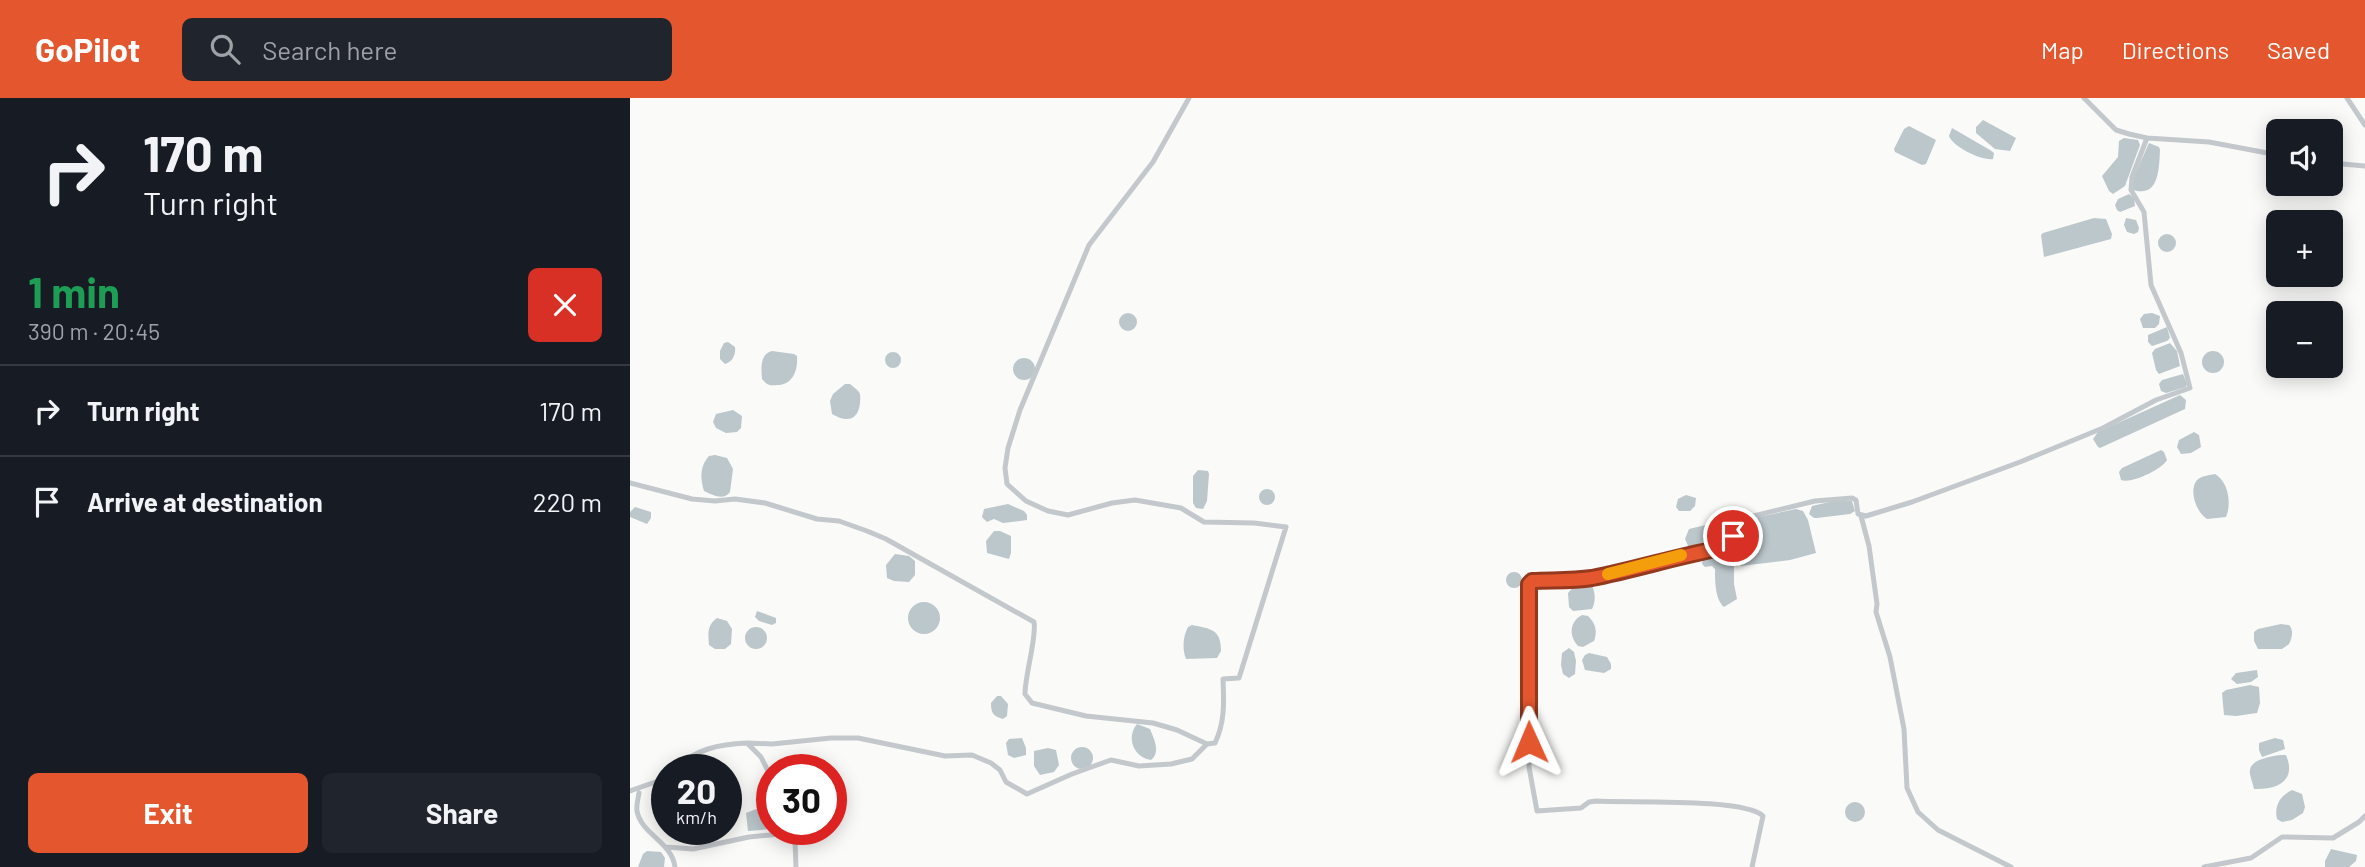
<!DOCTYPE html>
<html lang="en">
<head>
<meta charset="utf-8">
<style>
  :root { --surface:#171b24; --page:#20242c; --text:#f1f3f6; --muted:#9ea1a6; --line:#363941; --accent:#e4572e }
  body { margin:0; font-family:Barlow,sans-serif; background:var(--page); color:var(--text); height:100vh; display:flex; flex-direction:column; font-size:26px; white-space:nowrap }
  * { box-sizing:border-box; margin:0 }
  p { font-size:23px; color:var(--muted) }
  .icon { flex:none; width:38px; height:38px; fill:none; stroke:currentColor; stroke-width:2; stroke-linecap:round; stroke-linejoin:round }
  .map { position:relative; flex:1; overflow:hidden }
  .side { display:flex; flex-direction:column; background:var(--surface); width:630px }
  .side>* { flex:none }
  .banner { background:#171b24; color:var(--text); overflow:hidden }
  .fabs { position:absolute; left:1636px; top:21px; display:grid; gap:14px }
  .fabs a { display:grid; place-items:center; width:77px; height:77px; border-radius:10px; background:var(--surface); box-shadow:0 4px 18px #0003; font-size:35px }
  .speed { position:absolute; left:21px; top:656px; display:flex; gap:14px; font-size:35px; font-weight:700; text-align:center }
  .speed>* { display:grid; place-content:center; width:91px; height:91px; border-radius:50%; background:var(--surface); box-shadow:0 4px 18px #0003; line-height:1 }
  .speed small { font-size:18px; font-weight:400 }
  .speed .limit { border:10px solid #d22; background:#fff; color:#111 }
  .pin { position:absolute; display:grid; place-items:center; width:60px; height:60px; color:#fff; margin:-30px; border:4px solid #fff; border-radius:50%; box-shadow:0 2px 7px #0007 }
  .me { position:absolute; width:77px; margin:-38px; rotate:359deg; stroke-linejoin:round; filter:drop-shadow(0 0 5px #0008) }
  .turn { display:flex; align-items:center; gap:24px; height:147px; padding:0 28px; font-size:32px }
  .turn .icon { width:91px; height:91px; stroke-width:2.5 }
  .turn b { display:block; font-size:49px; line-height:60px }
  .round { display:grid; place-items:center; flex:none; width:74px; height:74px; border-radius:10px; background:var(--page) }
  .summary { display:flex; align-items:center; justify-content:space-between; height:119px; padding:0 28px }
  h1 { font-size:42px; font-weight:700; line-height:52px; color:#1e9e55 }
  .action { display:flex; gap:14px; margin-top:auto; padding:14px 28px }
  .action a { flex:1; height:80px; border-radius:10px; background:var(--accent); color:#fff; font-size:28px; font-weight:700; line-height:80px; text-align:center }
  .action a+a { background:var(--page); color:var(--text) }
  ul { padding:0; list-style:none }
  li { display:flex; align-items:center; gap:21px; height:91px; padding:0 28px; border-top:2px solid var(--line) }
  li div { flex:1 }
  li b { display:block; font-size:26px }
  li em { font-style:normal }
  header { display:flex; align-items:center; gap:42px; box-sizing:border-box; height:98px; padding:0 35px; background:var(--accent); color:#fff }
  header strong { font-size:33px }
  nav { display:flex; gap:38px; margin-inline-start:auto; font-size:24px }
  .search { width:490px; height:63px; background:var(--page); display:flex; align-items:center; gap:18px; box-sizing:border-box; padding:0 24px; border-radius:10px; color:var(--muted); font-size:26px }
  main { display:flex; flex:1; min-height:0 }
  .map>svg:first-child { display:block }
  .water { fill:#bbc7cb }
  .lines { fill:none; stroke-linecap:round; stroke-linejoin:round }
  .street { stroke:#c3c8cc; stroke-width:5 }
  .route-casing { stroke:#94391e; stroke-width:18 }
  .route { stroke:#e4572e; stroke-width:12 }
  .slow { stroke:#f59e0b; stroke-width:12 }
</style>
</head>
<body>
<header>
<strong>GoPilot</strong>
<div class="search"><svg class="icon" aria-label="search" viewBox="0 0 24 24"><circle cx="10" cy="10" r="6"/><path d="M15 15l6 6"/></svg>Search here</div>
<nav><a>Map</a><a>Directions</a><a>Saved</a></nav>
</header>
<main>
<section class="side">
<div class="banner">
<div class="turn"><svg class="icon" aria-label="right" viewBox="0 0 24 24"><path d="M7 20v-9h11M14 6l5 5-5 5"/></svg><div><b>170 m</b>Turn right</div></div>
</div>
<div class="summary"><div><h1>1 min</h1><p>390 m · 20:45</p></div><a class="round" style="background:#d93025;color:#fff"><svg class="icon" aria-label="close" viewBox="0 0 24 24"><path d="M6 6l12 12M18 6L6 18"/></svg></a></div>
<ul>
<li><svg class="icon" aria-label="right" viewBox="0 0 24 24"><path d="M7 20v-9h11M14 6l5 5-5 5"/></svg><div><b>Turn right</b></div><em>170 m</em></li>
<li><svg class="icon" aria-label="arrive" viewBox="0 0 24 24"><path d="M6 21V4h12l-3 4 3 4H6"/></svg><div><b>Arrive at destination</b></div><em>220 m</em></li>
</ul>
<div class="action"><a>Exit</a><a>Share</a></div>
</section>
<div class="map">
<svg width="1735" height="769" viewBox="0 0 1735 769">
  <rect width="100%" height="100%" fill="#fafaf8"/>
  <path class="water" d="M1353 22 1386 40 1380 53 1365 51 1346 35V29Z
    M1279 28 1306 42 1296 66 1292 67 1265 54 1264 51 1274 31Z
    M1322 30 1360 52 1364 55 1363 61C1352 63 1323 49 1319 38Z
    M1494 40 1508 42 1510 47 1495 88 1483 96 1479 93 1472 78 1488 59 1489 43Z
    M1519 45 1529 49 1530 52C1529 71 1529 100 1503 92V81Z
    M1499 96 1504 100 1505 108 1490 114 1487 112 1485 107 1488 101Z
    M1464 120 1476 121 1482 136 1481 141 1414 159 1411 137 1413 135Z
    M1496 120 1506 122 1509 130 1508 134 1504 136 1497 134 1494 127Z
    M1528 145a9 9 0 1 1 18 0a9 9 0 1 1-18 0Z
    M1522 215 1530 218 1529 226 1525 230H1513L1510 221 1514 216Z
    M489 224a9 9 0 1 1 18 0a9 9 0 1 1-18 0Z
    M1537 229 1540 240 1537 243 1522 248 1518 244V237Z
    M98 244 105 249C106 256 103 264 95 266L90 261V253L94 245Z
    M1540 245 1547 253 1550 268 1529 276 1526 272 1522 255 1525 251Z
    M142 253 164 256 167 258C168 272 163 287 147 287 139 288 137 287 132 281 131 270 130 256 142 253Z
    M1572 264a11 11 0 1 1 22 0a11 11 0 1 1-22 0Z
    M255 262a8 8 0 1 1 16 0a8 8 0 1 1-16 0Z
    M383 271a11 11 0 1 1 22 0a11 11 0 1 1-22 0Z
    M1553 276 1557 286 1556 289 1536 295 1531 293 1529 286 1532 282Z
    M215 286H220C223 289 227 291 229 294 231 297 230 302 230 305 228 324 215 324 202 316L200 303 203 296Z
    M1550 297 1556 302 1555 311 1470 350 1468 349 1463 341 1468 334Z
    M103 312 112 318 111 330 107 334 96 335 86 330 83 324 86 316Z
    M1564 334 1569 337 1571 349 1561 355 1551 356 1547 349 1549 342Z
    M1531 352 1534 354 1537 362C1531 372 1501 386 1491 382L1489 374 1492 370Z
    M85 357 97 360 103 371 100 394C93 403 83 397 74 393 70 380 70 368 79 358Z
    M568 372 578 373 579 376 577 403 573 411 566 410 563 405V378Z
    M1585 376C1598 383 1602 405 1596 419L1577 421C1567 415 1558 393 1567 382 1571 378 1580 377 1585 376Z
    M629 399a8 8 0 1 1 16 0a8 8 0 1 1-16 0Z
    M1056 397 1066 400 1065 408 1060 413H1049L1046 409 1048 401Z
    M1208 402 1222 403 1225 413 1220 416 1187 420H1184L1179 416 1182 408Z
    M378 406 394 413 397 417V422L373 425 364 421 357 424 352 419 354 411Z
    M5 409 21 414V420L17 426 0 419V414Z
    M1166 411 1173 413 1178 422 1186 455 1160 462 1111 468 1104 460V486L1107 501 1094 509C1085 501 1085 483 1085 471L1082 468 1075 469 1072 466 1073 458 1077 455 1099 453 1104 458 1105 443 1109 428 1124 420Z
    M1084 425H1093L1095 428 1096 437 1085 445 1059 450 1055 441 1059 431Z
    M364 433H370L381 438V455L379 461 357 455 356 443Z
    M265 456 279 458 285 463V477L279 484 264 483 257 480 256 467Z
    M876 482a8 8 0 1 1 16 0a8 8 0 1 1-16 0Z
    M953 484H959C966 491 966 503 962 511L943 513 939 509 938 495 946 486Z
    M278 520a16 16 0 1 1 32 0a16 16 0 1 1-32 0Z
    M127 513 146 520V525L142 527 129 523 125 519Z
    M952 517 958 518C965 525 968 532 964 543L953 549 948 548C938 538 940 523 952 517Z
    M87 520 97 523 102 531 101 546 95 551H85L79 547C78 536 77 527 87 520Z
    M1651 526 1659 527C1664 532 1662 540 1659 546L1652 551H1628L1624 543V534L1628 531Z
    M562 527C581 531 591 531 591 553L587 560 556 561C552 551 553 538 558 529Z
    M115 540a11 11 0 1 1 22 0a11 11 0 1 1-22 0Z
    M939 550 944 554 946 563 945 576 939 580 933 576 931 567 932 555Z
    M959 555 977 559 981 566V571L974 575 955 572 952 562 955 557Z
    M1627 572 1628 579 1621 584 1607 586 1601 581 1606 575Z
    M1620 587 1629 589 1630 605 1627 615 1606 618 1594 617 1592 595 1596 592Z
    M367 598H371L378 606 377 618 373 621C363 618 361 615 361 605Z
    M507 626 520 631C524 641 531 654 521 662 503 659 496 639 507 626Z
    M392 640 396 650V657L384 660 378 657 376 645 379 641Z
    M1645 640 1653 642 1655 651 1632 659 1629 652V645Z
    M441 660a11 11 0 1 1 22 0a11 11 0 1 1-22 0Z
    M418 650 426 652 429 667 424 674 410 677 404 668V653Z
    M1651 657H1656C1667 683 1647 692 1624 691 1623 685 1619 677 1620 672 1621 661 1643 658 1651 657Z
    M1662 692 1672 696 1675 709 1673 715 1662 722 1652 724 1647 721C1644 708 1650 698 1662 692Z
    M1215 714a10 10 0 1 1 20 0a10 10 0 1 1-20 0Z
    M142 705V731L118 733 116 715Z
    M1701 751 1727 757 1726 763 1719 769H1695V763Z
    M17 753 31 754 35 760 34 769H8L13 756Z"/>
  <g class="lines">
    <path class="street" d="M1454 0 1486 32 1499 36 1517 40 1579 44 1648 57
      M1717 0 1735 27
      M1701 65 1735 68
      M0 385 62 401 85 403 105 401 135 405 187 421 209 423 237 433 256 441 404 524C407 538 395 577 395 596L402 605 456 618 523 625 547 632 577 646 585 645C595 624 594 604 593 581L609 580 656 429 624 425 574 424 551 410 505 402 482 405 438 417 418 413 396 403 377 386 375 370 378 350 390 312 459 147 523 64 559 0
      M1231 418 1239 448 1247 506 1246 514 1260 559 1274 631 1277 690 1288 714 1308 732 1381 769
      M117 645 142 646 201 640H228L315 658 342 657 361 665 370 672 376 684 397 696 442 676 481 662 509 668 541 666 562 661 577 646
      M45 672C64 651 90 646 117 645L131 659 142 681
      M0 693 37 680
      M9 695C8 701 6 708 7 713 11 736 42 744 45 769
      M162 734 165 743 166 769
      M36 749 63 751 119 739 162 735
      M1122 769 1133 718C1115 700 998 705 966 703L959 704 951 710 907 713 899 669V486L902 483 964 479 1055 456 1097 449C1104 441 1100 429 1107 422L1185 403 1222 400 1226 402 1228 416 1236 418 1282 404 1390 364 1473 330 1526 302 1560 290 1551 255 1521 187 1514 114 1501 92 1502 79 1517 40
      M1574 769 1621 760 1652 739 1703 740 1729 724 1735 718"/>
  </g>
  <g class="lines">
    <g class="route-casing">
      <path id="route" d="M899 644V486L902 483C922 482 943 483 962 480 1008 471 1051 457 1097 449L1103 438"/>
    </g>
    <use href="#route" class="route"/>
    <path class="slow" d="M978 476 1051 457"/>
  </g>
</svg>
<div class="fabs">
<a><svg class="icon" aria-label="sound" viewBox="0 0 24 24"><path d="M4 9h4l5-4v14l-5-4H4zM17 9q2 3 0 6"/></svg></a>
<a>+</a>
<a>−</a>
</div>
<div class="speed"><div>20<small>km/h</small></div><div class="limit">30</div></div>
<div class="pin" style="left:1103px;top:438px;background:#d93025"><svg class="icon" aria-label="arrive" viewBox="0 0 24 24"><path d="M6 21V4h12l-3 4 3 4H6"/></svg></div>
<svg class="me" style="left:899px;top:644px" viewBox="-20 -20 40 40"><path d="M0-17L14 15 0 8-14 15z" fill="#e4572e" stroke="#fff" stroke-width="4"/></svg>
</div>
</main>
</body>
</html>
